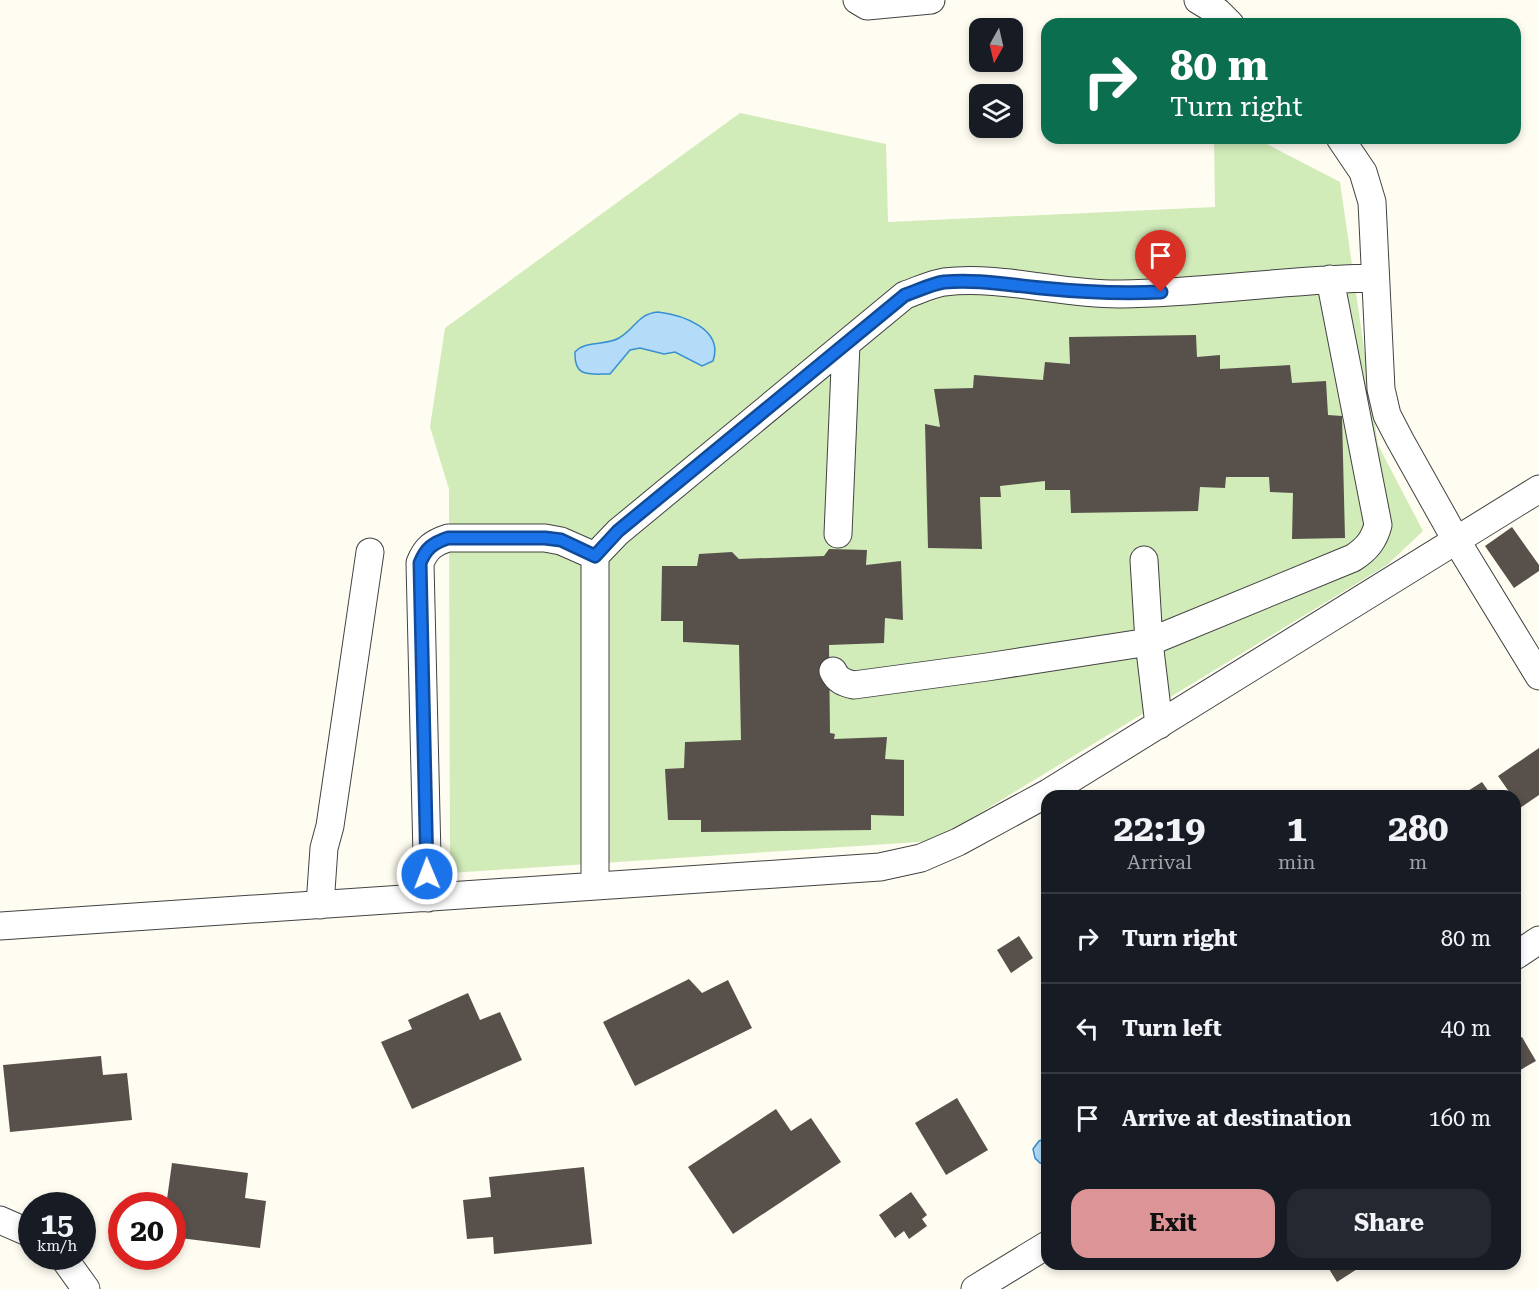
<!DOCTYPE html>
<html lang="en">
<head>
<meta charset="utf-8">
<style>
  :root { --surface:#171b24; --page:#242831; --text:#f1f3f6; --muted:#9ea1a6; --line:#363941; --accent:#dd9497 }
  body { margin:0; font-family:"Roboto Serif",serif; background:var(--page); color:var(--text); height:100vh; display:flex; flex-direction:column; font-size:22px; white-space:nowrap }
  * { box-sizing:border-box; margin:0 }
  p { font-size:20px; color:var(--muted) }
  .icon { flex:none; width:33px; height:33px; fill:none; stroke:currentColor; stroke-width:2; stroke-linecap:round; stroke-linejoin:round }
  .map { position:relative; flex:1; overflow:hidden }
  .side { position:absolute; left:1041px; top:790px; width:480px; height:480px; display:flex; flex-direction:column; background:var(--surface); border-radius:18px; box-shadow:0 3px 9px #0003 }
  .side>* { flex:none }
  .banner { position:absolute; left:1041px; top:18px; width:480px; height:126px; border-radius:18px; box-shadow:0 3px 9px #0003; background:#0b6e4f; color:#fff; overflow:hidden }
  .needle { width:39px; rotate:188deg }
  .tools { position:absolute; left:969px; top:18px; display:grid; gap:12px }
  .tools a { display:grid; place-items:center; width:54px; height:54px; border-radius:12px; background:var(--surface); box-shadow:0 3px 9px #0003; font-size:30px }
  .speed { position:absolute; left:18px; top:1192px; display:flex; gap:12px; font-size:30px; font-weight:700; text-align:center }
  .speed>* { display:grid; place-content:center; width:78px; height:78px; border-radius:50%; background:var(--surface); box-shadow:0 3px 9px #0003; line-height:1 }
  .speed small { font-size:15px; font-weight:400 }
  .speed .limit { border:9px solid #d22; background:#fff; color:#111 }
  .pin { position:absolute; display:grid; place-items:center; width:51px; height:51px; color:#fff; margin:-62px -26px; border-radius:50% 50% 50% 0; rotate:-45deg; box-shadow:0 0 6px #0007 }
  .pin .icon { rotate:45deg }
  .me { position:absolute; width:66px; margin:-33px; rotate:359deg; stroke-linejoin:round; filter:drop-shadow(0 0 4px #0008) }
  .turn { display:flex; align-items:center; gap:21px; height:126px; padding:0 30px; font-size:27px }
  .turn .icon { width:78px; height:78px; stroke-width:2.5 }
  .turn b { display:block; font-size:42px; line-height:51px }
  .eta { display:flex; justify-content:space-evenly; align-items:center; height:102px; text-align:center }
  .eta b { font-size:36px; font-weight:700; line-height:42px }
  .button { display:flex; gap:12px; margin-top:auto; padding:12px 30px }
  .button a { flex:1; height:69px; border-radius:18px; background:var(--accent); color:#111; font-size:24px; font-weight:700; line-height:69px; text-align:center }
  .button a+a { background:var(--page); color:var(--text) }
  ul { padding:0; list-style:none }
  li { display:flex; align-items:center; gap:18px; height:90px; padding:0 30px; border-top:2px solid var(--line) }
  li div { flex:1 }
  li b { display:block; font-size:22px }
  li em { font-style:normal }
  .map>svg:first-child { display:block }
  .green { fill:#d1ebb9 }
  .water { fill:#b4dcf8; stroke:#388fd2; stroke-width:1.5 }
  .building { fill:#58514b }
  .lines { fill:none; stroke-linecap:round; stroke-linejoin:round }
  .minor-casing { stroke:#424242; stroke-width:29 }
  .minor { stroke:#fff; stroke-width:27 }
  .route-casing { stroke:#114b97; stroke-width:15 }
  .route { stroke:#1a73e8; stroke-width:10 }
</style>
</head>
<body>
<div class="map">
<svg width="1539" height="1289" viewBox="0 0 1539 1289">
  <rect width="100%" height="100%" fill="#fffdf1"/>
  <path class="green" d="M740 113 886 144 888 222 1215 207 1214 138H1255L1340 182 1378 445 1423 531 1387 565 934 841 450 873 449 489 430 427 445 328Z"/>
  <path class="water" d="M658 312C683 315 724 329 713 361L702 366 675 352 664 354 640 348 630 350 610 374C589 374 574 378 575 352 585 340 606 346 619 338 636 328 637 314 658 312Z
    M1047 1138V1164L1040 1163 1035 1158 1033 1149 1039 1141Z"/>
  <path class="building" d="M1196 335 1197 357 1220 355V369L1290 365 1292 383 1326 381 1328 415 1342 416 1345 538 1292 539 1293 493 1270 492 1269 477H1226L1225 488 1200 487 1198 511 1071 513 1070 490H1045V481L1000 486 1001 497H980L982 549 928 548 925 424 940 427 934 389 973 388 974 375 1043 380 1045 362 1070 364 1069 337Z
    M1512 527 1539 565V571L1514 588 1485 546Z
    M829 549 867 550 866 565 901 561 903 620 885 618 884 643 829 645 830 733 835 734 834 739 887 737 885 759 904 760V816L871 815V830L701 832V820H668L665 769 684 768 685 742 741 740 739 645 683 642V621H661L662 566H697L699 554 732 552 739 559 824 556Z
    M1539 748V795L1520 808 1515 801V796H1512L1498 776Z
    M1482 782 1492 796H1460Z
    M1019 936 1033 958 1011 973 997 950Z
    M689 979 702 993 728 980 752 1028 635 1086 603 1022Z
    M468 993 480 1020 500 1012 522 1060 412 1109 381 1042 412 1029 408 1020Z
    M1522 1037 1536 1061 1515 1073V1041Z
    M101 1056 103 1075 127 1073 132 1120 10 1132 3 1065Z
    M957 1098 988 1150 946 1175 915 1123Z
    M776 1109 791 1131 811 1118 841 1162 733 1234 688 1167Z
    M172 1163 248 1173 245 1198 266 1201 260 1248 172 1237V1206H159L160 1198 167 1199Z
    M584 1167 592 1244 494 1254 493 1237 467 1239 463 1200 491 1197 489 1177Z
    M911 1192 927 1215 922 1219 927 1226 909 1239 904 1231 895 1238 879 1215Z
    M1326 1264H1365L1337 1282Z"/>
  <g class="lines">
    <g class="minor-casing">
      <path id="minor" d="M857 0 867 6 931 0
        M1198 0 1218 12 1230 24
        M1340 138 1363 172 1372 202 1381 389 1387 415 1400 440 1456 540 1539 676
        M838 534 846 344
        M1144 560 1149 642 1159 725
        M833 671C837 680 844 683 854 685L987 667 1149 642 1353 558C1367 549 1374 540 1378 525L1330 279
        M595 886V556L618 532 905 295C917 291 931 284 944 282 1002 275 1062 295 1121 294 1206 293 1290 279 1375 278
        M428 898 420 563C426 548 433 543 448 538H545L561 541 595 556
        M320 905 324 848 330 826 370 552
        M0 926 880 867 921 858 958 842 1048 793 1539 489
        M1515 956 1539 940
        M0 1220 32 1234
        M63 1257 86 1289
        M975 1289 1047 1245"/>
    </g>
    <use href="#minor" class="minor"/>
  </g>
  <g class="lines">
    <g class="route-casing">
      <path id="route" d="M427 874 420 563C426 548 433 543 448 538H545L561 540 595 556 618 531 905 295C917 291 931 284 944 282 977 279 1008 285 1041 288 1081 292 1121 294 1161 292"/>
    </g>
    <use href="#route" class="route"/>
  </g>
</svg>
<div class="tools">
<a><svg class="needle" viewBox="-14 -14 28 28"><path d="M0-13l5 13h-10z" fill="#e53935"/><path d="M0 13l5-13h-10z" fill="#9ea1a6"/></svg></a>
<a><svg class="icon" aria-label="layers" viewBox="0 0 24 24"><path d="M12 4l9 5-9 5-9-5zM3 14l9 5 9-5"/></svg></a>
</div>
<div class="speed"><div>15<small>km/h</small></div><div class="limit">20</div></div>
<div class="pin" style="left:1161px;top:292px;background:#d93025"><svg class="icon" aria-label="arrive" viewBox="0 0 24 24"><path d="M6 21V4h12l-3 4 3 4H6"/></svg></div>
<svg class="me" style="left:427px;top:874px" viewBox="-20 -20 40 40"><circle r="17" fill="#1a73e8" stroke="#fff" stroke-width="3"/><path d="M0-11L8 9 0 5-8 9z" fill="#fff"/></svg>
<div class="banner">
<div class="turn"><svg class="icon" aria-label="right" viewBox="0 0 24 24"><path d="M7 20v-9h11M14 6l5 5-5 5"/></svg><div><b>80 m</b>Turn right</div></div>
</div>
<section class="side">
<div class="eta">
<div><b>22:19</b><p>Arrival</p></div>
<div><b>1</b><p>min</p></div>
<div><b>280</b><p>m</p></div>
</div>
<ul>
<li><svg class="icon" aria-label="right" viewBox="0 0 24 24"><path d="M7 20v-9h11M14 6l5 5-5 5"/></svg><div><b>Turn right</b></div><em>80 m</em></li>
<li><svg class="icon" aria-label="left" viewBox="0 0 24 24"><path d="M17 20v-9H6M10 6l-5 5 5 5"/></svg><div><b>Turn left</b></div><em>40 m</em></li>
<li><svg class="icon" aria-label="arrive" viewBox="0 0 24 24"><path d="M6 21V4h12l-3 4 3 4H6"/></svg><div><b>Arrive at destination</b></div><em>160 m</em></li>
</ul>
<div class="button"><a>Exit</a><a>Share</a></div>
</section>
</div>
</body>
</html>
